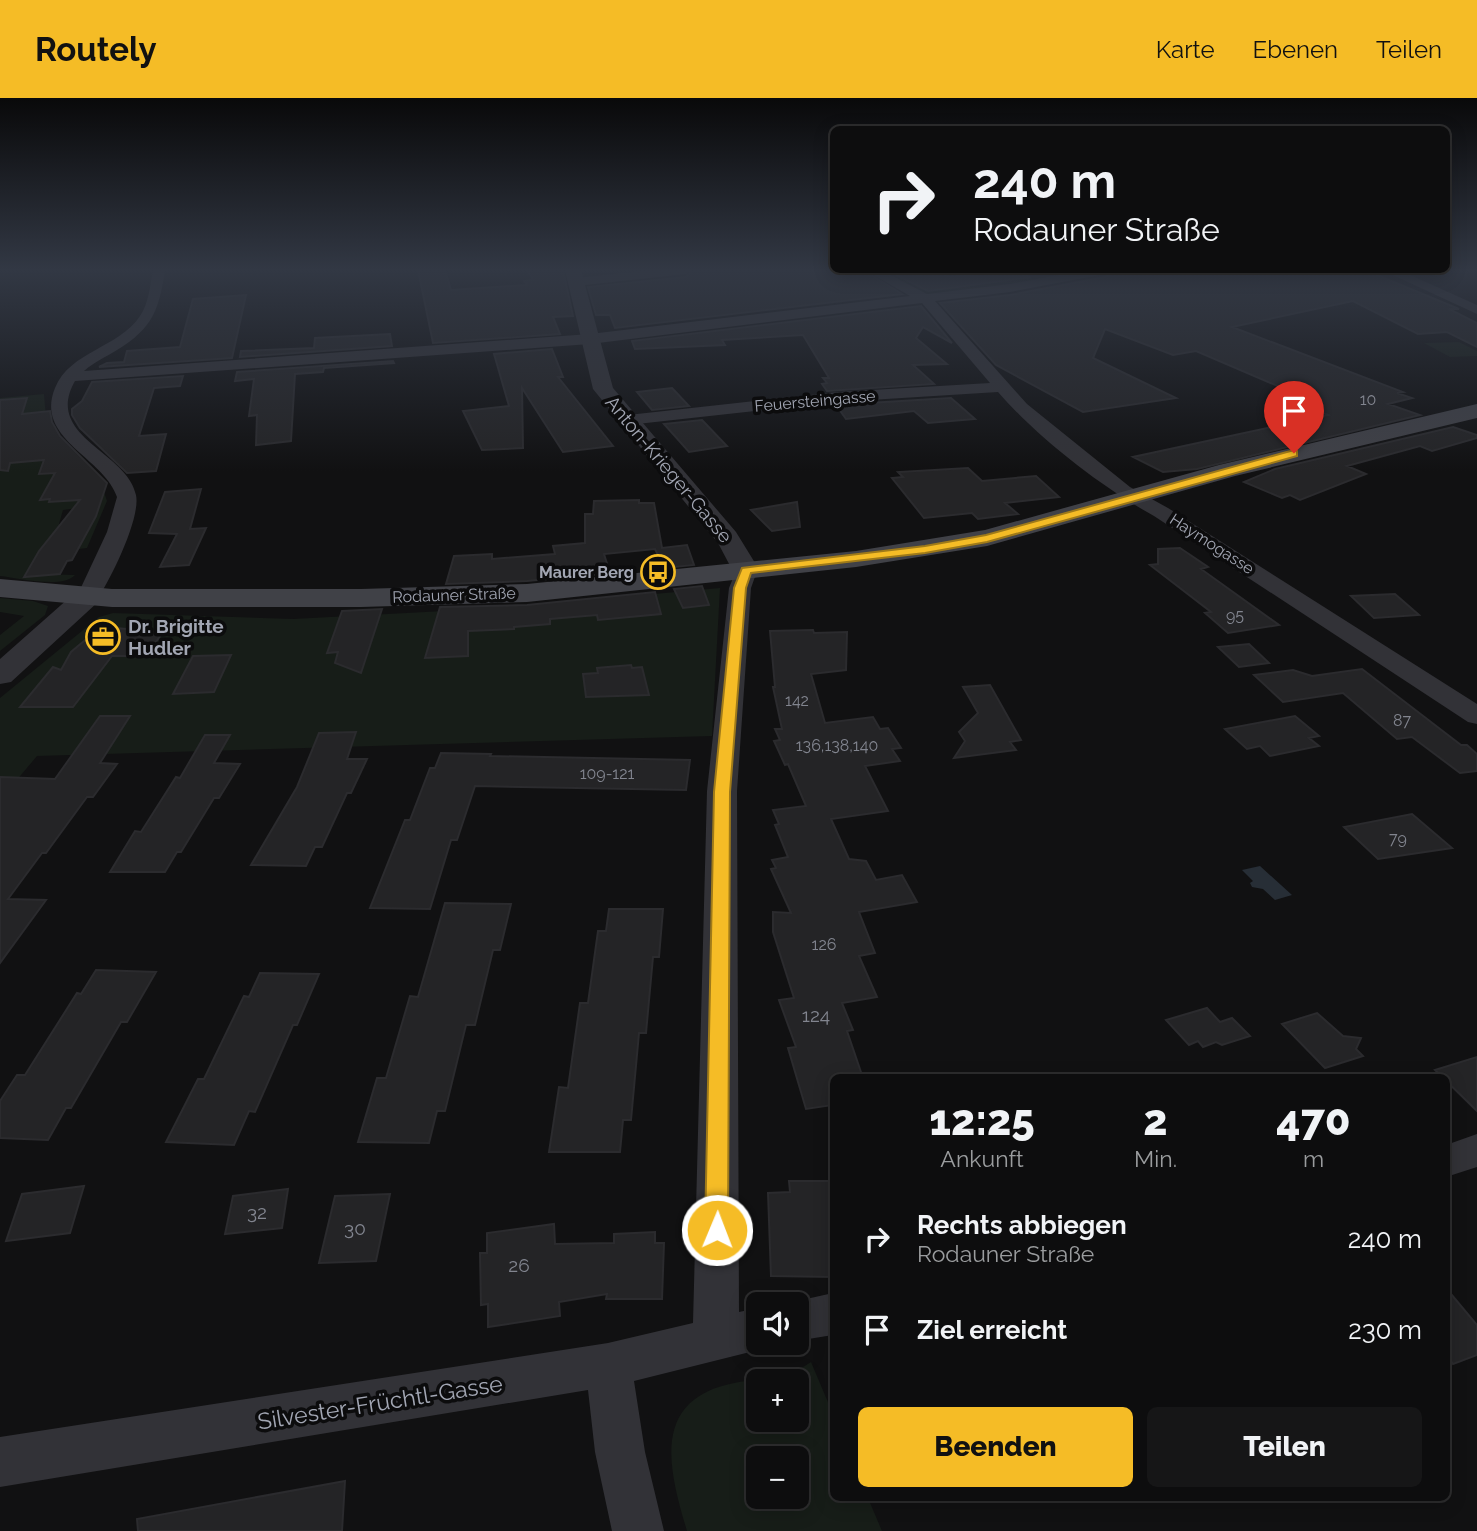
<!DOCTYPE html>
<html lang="de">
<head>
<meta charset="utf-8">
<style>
  :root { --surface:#0d0d0e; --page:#161617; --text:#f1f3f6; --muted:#9a9c9e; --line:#2d2d2e; --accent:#f5bc26 }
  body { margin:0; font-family:Raleway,sans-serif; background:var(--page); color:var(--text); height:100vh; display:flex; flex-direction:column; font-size:26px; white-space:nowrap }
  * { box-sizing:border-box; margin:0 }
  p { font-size:23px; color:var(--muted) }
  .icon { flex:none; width:38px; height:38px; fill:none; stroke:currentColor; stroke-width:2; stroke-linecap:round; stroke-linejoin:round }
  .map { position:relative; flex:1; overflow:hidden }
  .details { position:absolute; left:830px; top:976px; width:620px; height:427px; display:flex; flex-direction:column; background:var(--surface); border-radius:10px; box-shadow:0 4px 18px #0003,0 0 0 2px var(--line) }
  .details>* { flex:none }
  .guide { position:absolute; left:830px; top:28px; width:620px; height:147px; border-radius:10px; box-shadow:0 4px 18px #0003,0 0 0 2px var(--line); background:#0d0d0e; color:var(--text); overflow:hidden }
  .tools { position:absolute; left:746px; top:1194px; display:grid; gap:14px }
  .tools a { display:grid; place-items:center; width:63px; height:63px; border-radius:10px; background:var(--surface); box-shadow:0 4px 18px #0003,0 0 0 2px var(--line); font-size:35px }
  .pin { position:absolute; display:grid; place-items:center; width:60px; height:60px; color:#fff; margin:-72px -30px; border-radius:50% 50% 50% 0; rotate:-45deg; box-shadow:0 0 7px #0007 }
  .pin .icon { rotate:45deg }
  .me { position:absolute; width:77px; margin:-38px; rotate:1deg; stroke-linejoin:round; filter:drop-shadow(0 0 5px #0008) }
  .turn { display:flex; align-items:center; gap:24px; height:147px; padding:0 28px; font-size:32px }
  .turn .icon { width:91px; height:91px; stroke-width:2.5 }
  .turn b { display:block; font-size:49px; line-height:60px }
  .eta { display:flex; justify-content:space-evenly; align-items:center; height:119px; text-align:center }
  .eta b { font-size:42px; font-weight:800; line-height:49px }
  .cta { display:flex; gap:14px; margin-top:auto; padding:14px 28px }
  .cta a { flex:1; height:80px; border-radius:10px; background:var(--accent); color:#111; font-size:28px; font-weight:800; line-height:80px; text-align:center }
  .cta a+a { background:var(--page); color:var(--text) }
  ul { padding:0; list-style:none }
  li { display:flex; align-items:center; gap:21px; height:91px; padding:0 28px }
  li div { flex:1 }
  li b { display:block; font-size:26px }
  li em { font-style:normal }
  header { display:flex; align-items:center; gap:42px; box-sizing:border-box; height:98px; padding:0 35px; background:var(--accent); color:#111 }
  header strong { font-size:33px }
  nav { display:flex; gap:38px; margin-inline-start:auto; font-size:24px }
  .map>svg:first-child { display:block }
  .green { fill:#171d18; fill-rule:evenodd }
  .water { fill:#272e36 }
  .building { fill:#242426; stroke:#2b2b2e; stroke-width:2 }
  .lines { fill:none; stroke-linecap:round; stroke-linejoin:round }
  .minor { fill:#323237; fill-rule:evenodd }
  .tertiary { fill:#323237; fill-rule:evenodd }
  .secondary { fill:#404147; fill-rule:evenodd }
  .route { fill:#f5bc26; stroke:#9f7a19; stroke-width:2 }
  .labels { text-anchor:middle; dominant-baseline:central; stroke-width:7; stroke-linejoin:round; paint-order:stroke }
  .number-label { font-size:16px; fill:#82858f }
  .far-street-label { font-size:16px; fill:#a2a6b3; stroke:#0c0c0d }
  .far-poi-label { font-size:16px; font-weight:bold; fill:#a2a6b3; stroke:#0c0c0d; text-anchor:end }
  .street-label { font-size:19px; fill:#a2a6b3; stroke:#0c0c0d }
  .poi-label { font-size:19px; font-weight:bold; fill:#a2a6b3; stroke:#0c0c0d; text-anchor:start }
  .near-number-label { font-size:19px; fill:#82858f }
  .near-street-label { font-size:23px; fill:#a2a6b3; stroke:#0c0c0d }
</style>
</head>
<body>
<header>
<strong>Routely</strong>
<nav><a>Karte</a><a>Ebenen</a><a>Teilen</a></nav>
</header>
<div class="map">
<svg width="1477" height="1433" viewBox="0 0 1477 1433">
  <rect width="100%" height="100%" fill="#111112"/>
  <path class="green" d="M879 172H1092L1007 188 933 197 926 196Z
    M1459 244 1477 253V258L1450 259 1424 245Z
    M44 296 47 331 33 350 102 388 107 403 87 450 71 452 39 476 75 477C63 491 18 480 0 478V300ZM43 397 102 399 89 423 59 426 63 412 78 410 81 402 49 404 50 401H40Z
    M720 490 712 638 37 658 0 702V600L99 519 113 515 293 521 501 510Z
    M0 500 33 503 48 508 45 517 0 553V537L24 518 0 514Z
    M811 1264 833 1316V1400H868L882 1433H687C667 1367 651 1299 739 1284 765 1280 789 1280 811 1264ZM758 1283H796V1321H758ZM758 1360H796V1398H758Z"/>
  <path class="water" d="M1260 768 1292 797 1275 802 1263 791 1252 789 1250 785 1253 783 1242 772Z"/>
  <path class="building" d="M418 172H445L451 192 527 187 524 183 533 182 527 172H563L573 218 553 219 560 236 433 245Z
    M694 172H863L902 196 615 230 610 217H596L588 189 686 179Z
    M887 172H908L919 177 940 175 950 179 1007 173 1031 179 928 193Z
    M1119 172H1365L1459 211H1449L1477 225V249L1447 234 1418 236 1353 203 1232 229 1403 294 1397 295 1412 300 1388 306 1420 317 1197 371 1163 374 1133 359 1328 317 1295 304 1308 301 1196 253 1173 257 1105 231 1093 260 1176 300 1083 314 996 267 940 205 1010 197 1105 179Z
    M246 197 232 260 99 269 107 265 124 264 127 253 180 249 193 201Z
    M921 208 952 245 923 229 916 240 947 266 913 267 934 286 827 293 822 286 827 285 823 280H829L803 237 722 242 725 247 635 251 632 243Z
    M390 236 392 248 240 259 241 253 314 250 315 240Z
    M552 251 563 279H558L613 348 563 354 522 290 523 350 482 352 463 313 509 308 494 256Z
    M393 263 394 265 324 270 323 274 295 276 291 343 256 347 257 317 249 318 254 281 235 283 237 274Z
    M183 278 180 288 154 290 139 338 166 336 156 373 127 375 80 330 72 317V311L82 303 92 284Z
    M672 290 689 308 652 312 637 294Z
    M27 300 22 316 50 313 52 324 60 338 107 385 96 418 72 462 67 463 60 476 24 479 39 453 80 402 49 404 50 401 40 402 55 375 39 376 44 362 10 365 8 373 0 372V302Z
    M951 300 975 321 928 325 914 313 846 321 836 307Z
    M702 322 727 348 689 354 664 326Z
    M1453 329 1477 337V340L1432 353 1420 348 1347 368 1366 376 1300 402 1290 397 1282 400 1244 384 1275 371Z
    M968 370 982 383 1036 378 1059 399 1005 405 1018 416 978 421 972 415 924 420 892 380 903 379 898 374Z
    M201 391 190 431 206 430 189 467 160 469 177 436 149 435 165 394Z
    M639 402V405H654L662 450 687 447 694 467 664 470 655 451 604 456 610 475 527 483 446 486 454 458 492 456V461L555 456 553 448 585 445V416H593L594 403Z
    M797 404 800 429 772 433 751 412Z
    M1180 450 1208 469 1201 471 1279 527 1228 535 1205 515 1211 514 1150 467 1158 466V451Z
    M702 488 709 507 683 510 674 491Z
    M655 494 661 516 598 522 597 517 550 521V526L514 529V531L468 533V558L425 560 440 509 527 507Z
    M1395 496 1419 517 1374 520 1351 498Z
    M382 511 361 575 335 565 338 554 327 555 342 513Z
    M104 529 163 534 146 558H112L73 609H20L53 569 61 572 71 554 97 532Z
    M813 532 814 535 847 534 846 572 811 576 825 625 873 619 880 631 888 630 901 650 892 651 900 663 865 668 888 713 831 721 849 761 866 763 876 782 902 777 917 804 859 814 875 855 859 858 877 899 842 905 853 932 847 933 863 980H833V1007L806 1011 788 950 796 949 779 902 794 900 773 834V814L791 815 771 771 776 770 772 762 788 759 775 727 779 726 773 712 806 708 788 666 785 667 774 643 780 642 775 631H782L773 589H775L770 533Z
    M1249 546 1269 565 1239 569 1218 549Z
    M231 557 214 594 173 596 193 558Z
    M631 567 632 570 642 569 649 597 586 599 583 576 598 575 597 570Z
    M1362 571 1461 647H1467L1477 656V673L1460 675 1412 639 1397 641 1343 595 1283 604 1254 577 1293 572 1312 578Z
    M990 587 1021 642 1010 644 1016 652 954 660 965 643 959 634 978 615 963 589Z
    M100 618H130L100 665 117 666 93 699H87L46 755H42L8 801 46 802 0 865V679L55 681Z
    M1295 618 1319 638 1309 640 1319 648 1270 658 1260 648 1247 651 1225 631Z
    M356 634 347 661H367L351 695H347L322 749H315L306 768 251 767 297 689 319 635Z
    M205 637H230L214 665 240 666 219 700H214L181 754H177L165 774H110L135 733 141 734 176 679 180 680Z
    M441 655 491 656 490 658 690 662 686 692 475 688 457 742H451L430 811 370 810 405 722H410L430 670H435Z
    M1412 716 1452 750 1378 761 1344 729Z
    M445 805 511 806 500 852H493L475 927H466L445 1013H437L429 1045 358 1044 377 980H386L410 898 418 899Z
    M609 811H663L659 859H653L646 935H639L631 1022H623L620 1054H549L559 989 568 990 580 905H588L598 833H606Z
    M96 872 156 874 127 924H121L71 1010H66L48 1042 0 1040V1003L17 977H25L77 895 81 896Z
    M260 875 319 876 297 927H293L255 1014 249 1013 234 1047 166 1044 198 981H204L244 898 249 899Z
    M1207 910 1220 924 1232 920 1250 938 1222 947 1216 944 1203 949 1198 943 1189 947 1166 922Z
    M1317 915 1343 938 1361 940 1356 951 1363 958 1325 970 1282 926Z
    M1477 959V1013L1435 972Z
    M789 1083H833V1179L771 1178 768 1095 790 1094Z
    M84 1088 70 1135 6 1143 22 1096Z
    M288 1091 282 1130 225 1136 233 1098Z
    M390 1096 376 1163 319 1165 335 1098Z
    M554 1126 555 1146 614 1145V1136L655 1134V1145H664L662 1201H606L607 1196 559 1204 560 1218 488 1229V1206L481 1207 480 1155H487V1135Z
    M1446 1190 1477 1227V1257L1453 1266 1446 1256Z
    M345 1383 342 1433H138L137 1421Z"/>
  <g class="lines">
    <path class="minor" d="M153 172H165C159 212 153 230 117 252 106 259 94 264 84 273L590 236 910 198 865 172H881L927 196 1010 186 1085 172H1111L1105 176 1010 194 935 203 1027 306 1130 389 1168 410 1477 606V626L1468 624 1154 418C1101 389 1038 340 998 294L838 304 628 327 619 322 628 317 838 294 990 285 922 205 590 246 75 283C43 339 127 353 136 397 141 420 110 483 96 503H80L77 498 107 434 117 399C104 359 34 341 55 290 70 253 119 250 140 218 149 205 150 187 153 172Z
      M650 172H692L686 176 576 188 569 184 576 180Z
      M1382 172H1399L1477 207V216Z
      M746 466 754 468 757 473 751 490 737 693 739 1214 758 1210V1244H775L758 1252 634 1283 645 1354 664 1433H612L595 1354 588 1292 0 1389V1339L608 1245 693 1225 707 693 729 490 738 468Z
      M1477 1036V1069L1446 1079V1047Z
      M833 1195V1237L796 1243V1206H784Z"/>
    <path class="tertiary" d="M565 172H581L613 290 736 434 760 473 756 479 746 481 736 479 718 445 593 291Z
      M88 489 98 492 102 498 98 504 11 584 0 586V561L78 492Z"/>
    <path class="secondary" d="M1477 306V320L1235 378 987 448 856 469 527 504 361 509H112L0 499V481L112 491H361L527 486 856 453 985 432 1219 367Z"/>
  </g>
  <linearGradient id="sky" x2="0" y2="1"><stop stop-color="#09090a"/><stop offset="0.46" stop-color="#323844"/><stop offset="1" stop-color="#323844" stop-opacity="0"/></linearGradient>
  <rect width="1477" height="373" fill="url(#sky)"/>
  <path class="route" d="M1294 352 1297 353V358L987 444 925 455 751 475 746 490 730 694 728 1132 725 1139 717 1142 709 1139 705 1132 714 694 734 490 742 470 925 448 986 437Z"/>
  <defs>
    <g id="bus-ring" transform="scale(1.75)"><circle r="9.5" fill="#0c0c0d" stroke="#f5bc26" stroke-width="1.5"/><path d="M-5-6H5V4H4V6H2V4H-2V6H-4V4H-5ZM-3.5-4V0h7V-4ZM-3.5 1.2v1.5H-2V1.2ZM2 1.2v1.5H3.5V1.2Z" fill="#f5bc26"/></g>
    <g id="office-ring" transform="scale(1.75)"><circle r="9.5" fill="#0c0c0d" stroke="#f5bc26" stroke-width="1.5"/><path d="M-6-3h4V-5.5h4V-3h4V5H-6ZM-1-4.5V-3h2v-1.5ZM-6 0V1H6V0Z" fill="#f5bc26"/></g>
  </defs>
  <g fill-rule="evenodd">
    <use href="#bus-ring" x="658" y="474"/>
    <use href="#office-ring" x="103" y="539"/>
  </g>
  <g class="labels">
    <g class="number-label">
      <text x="1368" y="301">10</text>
      <text x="1235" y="517">95</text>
      <text x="797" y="602">142</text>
      <text x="1402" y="622">87</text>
      <text x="837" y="647">136,138,140</text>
      <text x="607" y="675">109-121</text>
      <text x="1398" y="740">79</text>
      <text x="824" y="846">126</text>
    </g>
    <g class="far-street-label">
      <text transform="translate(815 303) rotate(-5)">Feuersteingasse</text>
      <text transform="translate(1212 446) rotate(33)">Haymogasse</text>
      <text transform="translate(454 497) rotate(-2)">Rodauner Straße</text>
    </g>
    <g class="far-poi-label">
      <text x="634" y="474">Maurer Berg</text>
    </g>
    <g class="street-label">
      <text transform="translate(669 371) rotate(50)">Anton-Krieger-Gasse</text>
    </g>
    <g class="poi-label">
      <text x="128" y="528">Dr. Brigitte<tspan x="128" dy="22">Hudler</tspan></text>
    </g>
    <g class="near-number-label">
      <text x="816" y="917">124</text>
      <text x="257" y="1114">32</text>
      <text x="355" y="1130">30</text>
      <text x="519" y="1167">26</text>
    </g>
    <g class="near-street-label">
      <text transform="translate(380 1304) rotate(-9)">Silvester-Früchtl-Gasse</text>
    </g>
  </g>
</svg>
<div class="tools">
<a><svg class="icon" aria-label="sound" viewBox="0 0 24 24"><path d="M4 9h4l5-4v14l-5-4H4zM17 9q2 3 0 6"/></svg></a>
<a>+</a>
<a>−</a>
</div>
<div class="pin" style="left:1294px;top:355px;background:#d93025"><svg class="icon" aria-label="arrive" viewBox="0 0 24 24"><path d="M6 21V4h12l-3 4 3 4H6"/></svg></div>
<svg class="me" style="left:717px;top:1132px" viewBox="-20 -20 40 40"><circle r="17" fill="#f5bc26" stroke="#fff" stroke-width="3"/><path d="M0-11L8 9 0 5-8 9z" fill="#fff"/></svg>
<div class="guide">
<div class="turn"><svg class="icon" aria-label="right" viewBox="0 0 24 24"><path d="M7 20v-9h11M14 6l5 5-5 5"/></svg><div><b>240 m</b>Rodauner Straße</div></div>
</div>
<section class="details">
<div class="eta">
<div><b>12:25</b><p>Ankunft</p></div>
<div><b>2</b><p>Min.</p></div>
<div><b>470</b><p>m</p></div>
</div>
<ul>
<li><svg class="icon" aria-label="right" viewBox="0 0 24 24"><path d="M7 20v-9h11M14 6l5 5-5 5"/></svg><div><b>Rechts abbiegen</b><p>Rodauner Straße</p></div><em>240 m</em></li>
<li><svg class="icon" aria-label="arrive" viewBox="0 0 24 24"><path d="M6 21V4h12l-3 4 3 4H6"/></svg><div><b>Ziel erreicht</b></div><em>230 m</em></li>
</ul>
<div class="cta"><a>Beenden</a><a>Teilen</a></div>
</section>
</div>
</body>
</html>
